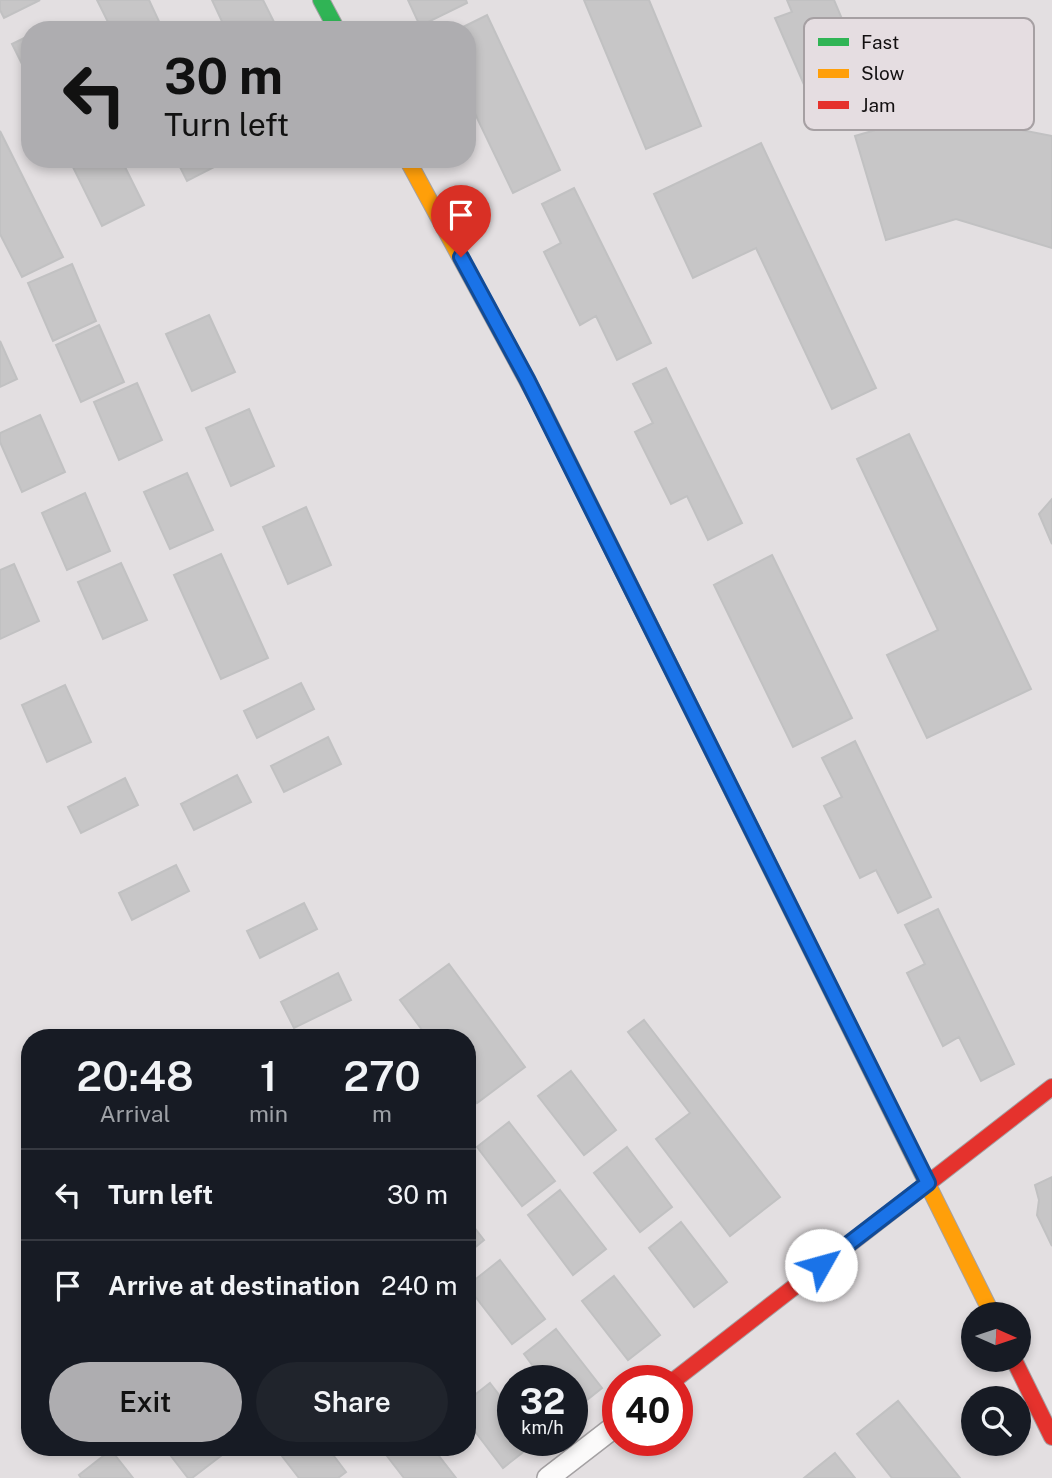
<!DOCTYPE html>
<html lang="en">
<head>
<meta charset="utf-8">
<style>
  :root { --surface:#171b24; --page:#20242c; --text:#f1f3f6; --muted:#9ea1a6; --line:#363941; --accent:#aeadb0 }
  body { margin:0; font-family:"Public Sans",sans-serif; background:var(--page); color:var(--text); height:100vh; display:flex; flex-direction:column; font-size:26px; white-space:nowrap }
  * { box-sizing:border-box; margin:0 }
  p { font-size:23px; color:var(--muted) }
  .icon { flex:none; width:38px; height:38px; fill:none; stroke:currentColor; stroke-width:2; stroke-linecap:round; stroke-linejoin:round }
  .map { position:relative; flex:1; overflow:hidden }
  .drawer { position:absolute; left:21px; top:1029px; width:455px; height:427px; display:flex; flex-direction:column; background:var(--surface); border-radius:28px; box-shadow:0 4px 10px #0003 }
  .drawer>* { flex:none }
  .hud { position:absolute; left:21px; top:21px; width:455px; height:147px; border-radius:28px; box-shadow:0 4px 10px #0003; background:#aeadb0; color:#111; overflow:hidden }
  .needle { width:46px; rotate:93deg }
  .buttons { position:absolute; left:961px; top:1302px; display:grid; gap:14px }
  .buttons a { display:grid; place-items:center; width:70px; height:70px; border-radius:50%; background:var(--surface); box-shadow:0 4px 10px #0003; font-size:35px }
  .speed { position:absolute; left:497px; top:1365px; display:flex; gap:14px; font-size:35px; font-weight:700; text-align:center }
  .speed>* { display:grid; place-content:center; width:91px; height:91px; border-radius:50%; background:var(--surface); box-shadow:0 4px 10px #0003; line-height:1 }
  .speed small { font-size:18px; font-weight:400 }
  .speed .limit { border:10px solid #d22; background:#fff; color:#111 }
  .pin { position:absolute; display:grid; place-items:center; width:60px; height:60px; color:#fff; margin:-72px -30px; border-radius:50% 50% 50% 0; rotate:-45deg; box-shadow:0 0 7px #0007 }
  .pin .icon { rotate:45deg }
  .me { position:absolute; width:77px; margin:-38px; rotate:52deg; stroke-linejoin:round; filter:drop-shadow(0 0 5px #0008) }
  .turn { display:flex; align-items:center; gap:24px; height:147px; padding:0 28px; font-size:32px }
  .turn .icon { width:91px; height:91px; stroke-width:2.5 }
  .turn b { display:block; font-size:49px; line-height:60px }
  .eta { display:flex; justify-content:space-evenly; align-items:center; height:119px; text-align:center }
  .eta b { font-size:42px; font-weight:600; line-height:49px }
  .primary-button { display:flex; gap:14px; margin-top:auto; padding:14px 28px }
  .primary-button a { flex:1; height:80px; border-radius:42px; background:var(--accent); color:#111; font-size:28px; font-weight:600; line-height:80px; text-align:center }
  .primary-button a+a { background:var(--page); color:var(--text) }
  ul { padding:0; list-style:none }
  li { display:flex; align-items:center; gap:21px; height:91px; padding:0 28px; border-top:2px solid var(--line) }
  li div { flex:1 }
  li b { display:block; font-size:26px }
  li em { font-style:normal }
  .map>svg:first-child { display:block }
  .building { fill:#c7c6c7; stroke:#c1c1c2; stroke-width:2 }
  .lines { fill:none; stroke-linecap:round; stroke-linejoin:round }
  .street-casing { stroke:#a4a1a3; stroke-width:24 }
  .fast-casing { stroke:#a4a1a3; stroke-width:18 }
  .slow-casing { stroke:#a4a1a3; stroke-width:18 }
  .jam-casing { stroke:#a4a1a3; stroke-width:18 }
  .street { stroke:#fbfafa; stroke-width:21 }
  .fast { stroke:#30b455; stroke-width:16 }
  .slow { stroke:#ff9f0a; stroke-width:16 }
  .jam { stroke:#e5322d; stroke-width:16 }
  .route-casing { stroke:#114b97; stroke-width:18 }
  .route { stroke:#1a73e8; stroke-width:12 }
  .key { fill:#e5dde1; stroke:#a6a0a3; stroke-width:2 }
  .key-label { font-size:19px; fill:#131011 }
</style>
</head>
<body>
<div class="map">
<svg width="1052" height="1478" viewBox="0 0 1052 1478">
  <rect width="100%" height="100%" fill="#e3dfe1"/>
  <path class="building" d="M0 0H40L4 18 0 10Z
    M97 0H149L163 30H112Z
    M212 0H263L278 30H226Z
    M408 0H466L467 3 420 26Z
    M584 0H649L701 126 646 149Z
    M787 0H834L866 76 824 94 818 81 805 87 775 18 792 12Z
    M487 15 560 170 513 193 467 97V30H457Z
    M30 35V80L12 44Z
    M934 113 1052 136V248L956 219 886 240 855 136Z
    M0 131 63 257 22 277 0 234Z
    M761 143 876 388 832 409 756 248 693 278 654 194Z
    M69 159H121L144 205 102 226Z
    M176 159H228V160L187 181Z
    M574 188 651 343 617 360 596 316 580 325 544 252 561 243 542 204Z
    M72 264 96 321 53 341 28 283Z
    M209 315 235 372 192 391 166 334Z
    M99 325 124 382 81 402 56 345Z
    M0 341 17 379 0 387Z
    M666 368 742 523 708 540 687 496 671 504 635 432 653 423 633 384Z
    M137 383 162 440 119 460 94 402Z
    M249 409 274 466 231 486 206 428Z
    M40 415 65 472 22 492 0 442V433Z
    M909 434 1031 689 927 738 887 655 938 630 857 459Z
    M187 473 213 530 170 549 144 492Z
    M85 493 110 551 67 570 42 513Z
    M1052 499V544L1039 514Z
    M306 507 331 565 288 584 263 527Z
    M221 554 268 658 221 679 174 575Z
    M772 555 852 718 793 747 714 585Z
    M121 563 147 620 103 639 78 582Z
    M14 564 39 621 0 639V570Z
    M301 683 314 709 257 738 244 711Z
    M65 685 91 742 47 762 22 705Z
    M328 737 341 764 284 792 271 766Z
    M855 741 931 897 898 913 876 870 860 878 824 806 842 797 822 758Z
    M237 775 251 802 194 830 181 804Z
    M125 778 138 805 81 833 68 807Z
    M176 865 189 891 132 920 119 893Z
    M304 903 317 929 260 958 247 931Z
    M938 909 1014 1064 981 1081 959 1037 943 1046 907 973 925 964 905 925Z
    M449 964 525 1067 477 1103 467 1090V1038H428L400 1000Z
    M338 973 351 1000 294 1028 281 1002Z
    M644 1020 780 1197 730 1236 656 1139 690 1113 628 1032Z
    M571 1071 616 1130 584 1155 538 1096Z
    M509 1122 555 1181 522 1206 477 1147Z
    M627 1147 672 1207 640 1232 594 1173Z
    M1052 1177V1246L1037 1215 1039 1200 1035 1185Z
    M560 1190 606 1249 573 1275 528 1215Z
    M467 1218 484 1240 467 1254Z
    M681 1222 727 1282 694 1307 649 1248Z
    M500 1260 545 1319 512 1344 467 1286Z
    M614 1276 660 1335 628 1360 582 1301Z
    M556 1329 602 1388 572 1412V1381H544L524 1354Z
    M490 1383 513 1413V1440L536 1442 503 1468 467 1421V1401Z
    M898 1401 960 1478H892L857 1434Z
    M164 1447H216L222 1455 192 1478H188Z
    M275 1447H327L346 1472 338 1478H299Z
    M399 1447H432L456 1478H404L387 1456Z
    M111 1450 133 1478H81L79 1475Z
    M835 1453 855 1478H804Z"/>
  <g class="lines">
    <g class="street-casing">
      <path id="street" d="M548 1478 618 1424"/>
    </g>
    <g class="fast-casing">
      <path id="fast" d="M321 0 337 30
        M542 408 844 1016"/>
    </g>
    <g class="slow-casing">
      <path id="slow" d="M407 159 542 408
        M844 1016 992 1314"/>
    </g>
    <g class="jam-casing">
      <path id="jam" d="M1014 1360 1052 1437
        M673 1381 1052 1087"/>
    </g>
    <use href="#street" class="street"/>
    <use href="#fast" class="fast"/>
    <use href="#slow" class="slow"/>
    <use href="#jam" class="jam"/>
  </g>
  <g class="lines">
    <g class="route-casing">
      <path id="route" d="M461 257 527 379 928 1183 821 1265"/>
    </g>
    <use href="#route" class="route"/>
  </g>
  <rect x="804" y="18" width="230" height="112" rx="10" class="key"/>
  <rect x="818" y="38" width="31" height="8" fill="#30b455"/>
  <rect x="818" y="69" width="31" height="9" fill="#ff9f0a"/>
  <rect x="818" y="101" width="31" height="8" fill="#e5322d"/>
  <g class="key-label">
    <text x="861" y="49">Fast</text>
    <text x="861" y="80">Slow</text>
    <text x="861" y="112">Jam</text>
  </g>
</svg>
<div class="buttons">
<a><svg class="needle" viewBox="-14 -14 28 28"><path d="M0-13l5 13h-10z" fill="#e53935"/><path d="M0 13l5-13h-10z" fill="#9ea1a6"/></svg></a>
<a><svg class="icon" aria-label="search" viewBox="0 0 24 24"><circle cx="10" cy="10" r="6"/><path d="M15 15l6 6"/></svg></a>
</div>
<div class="speed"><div>32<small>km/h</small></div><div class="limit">40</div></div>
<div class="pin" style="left:461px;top:257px;background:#d93025"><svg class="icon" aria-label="arrive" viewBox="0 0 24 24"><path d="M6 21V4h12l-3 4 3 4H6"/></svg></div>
<svg class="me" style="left:821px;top:1265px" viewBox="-20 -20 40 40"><circle r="19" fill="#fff"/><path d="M0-13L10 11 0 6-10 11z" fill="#1a73e8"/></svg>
<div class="hud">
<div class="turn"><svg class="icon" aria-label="left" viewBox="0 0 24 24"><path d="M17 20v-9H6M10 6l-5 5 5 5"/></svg><div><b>30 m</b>Turn left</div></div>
</div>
<section class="drawer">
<div class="eta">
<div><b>20:48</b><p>Arrival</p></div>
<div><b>1</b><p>min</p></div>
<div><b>270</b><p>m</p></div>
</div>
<ul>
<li><svg class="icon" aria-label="left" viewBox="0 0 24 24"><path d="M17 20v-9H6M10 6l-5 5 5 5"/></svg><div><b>Turn left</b></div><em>30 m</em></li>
<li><svg class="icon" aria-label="arrive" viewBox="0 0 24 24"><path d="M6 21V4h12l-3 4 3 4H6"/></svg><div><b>Arrive at destination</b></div><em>240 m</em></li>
</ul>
<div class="primary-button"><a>Exit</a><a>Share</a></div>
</section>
</div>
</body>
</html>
